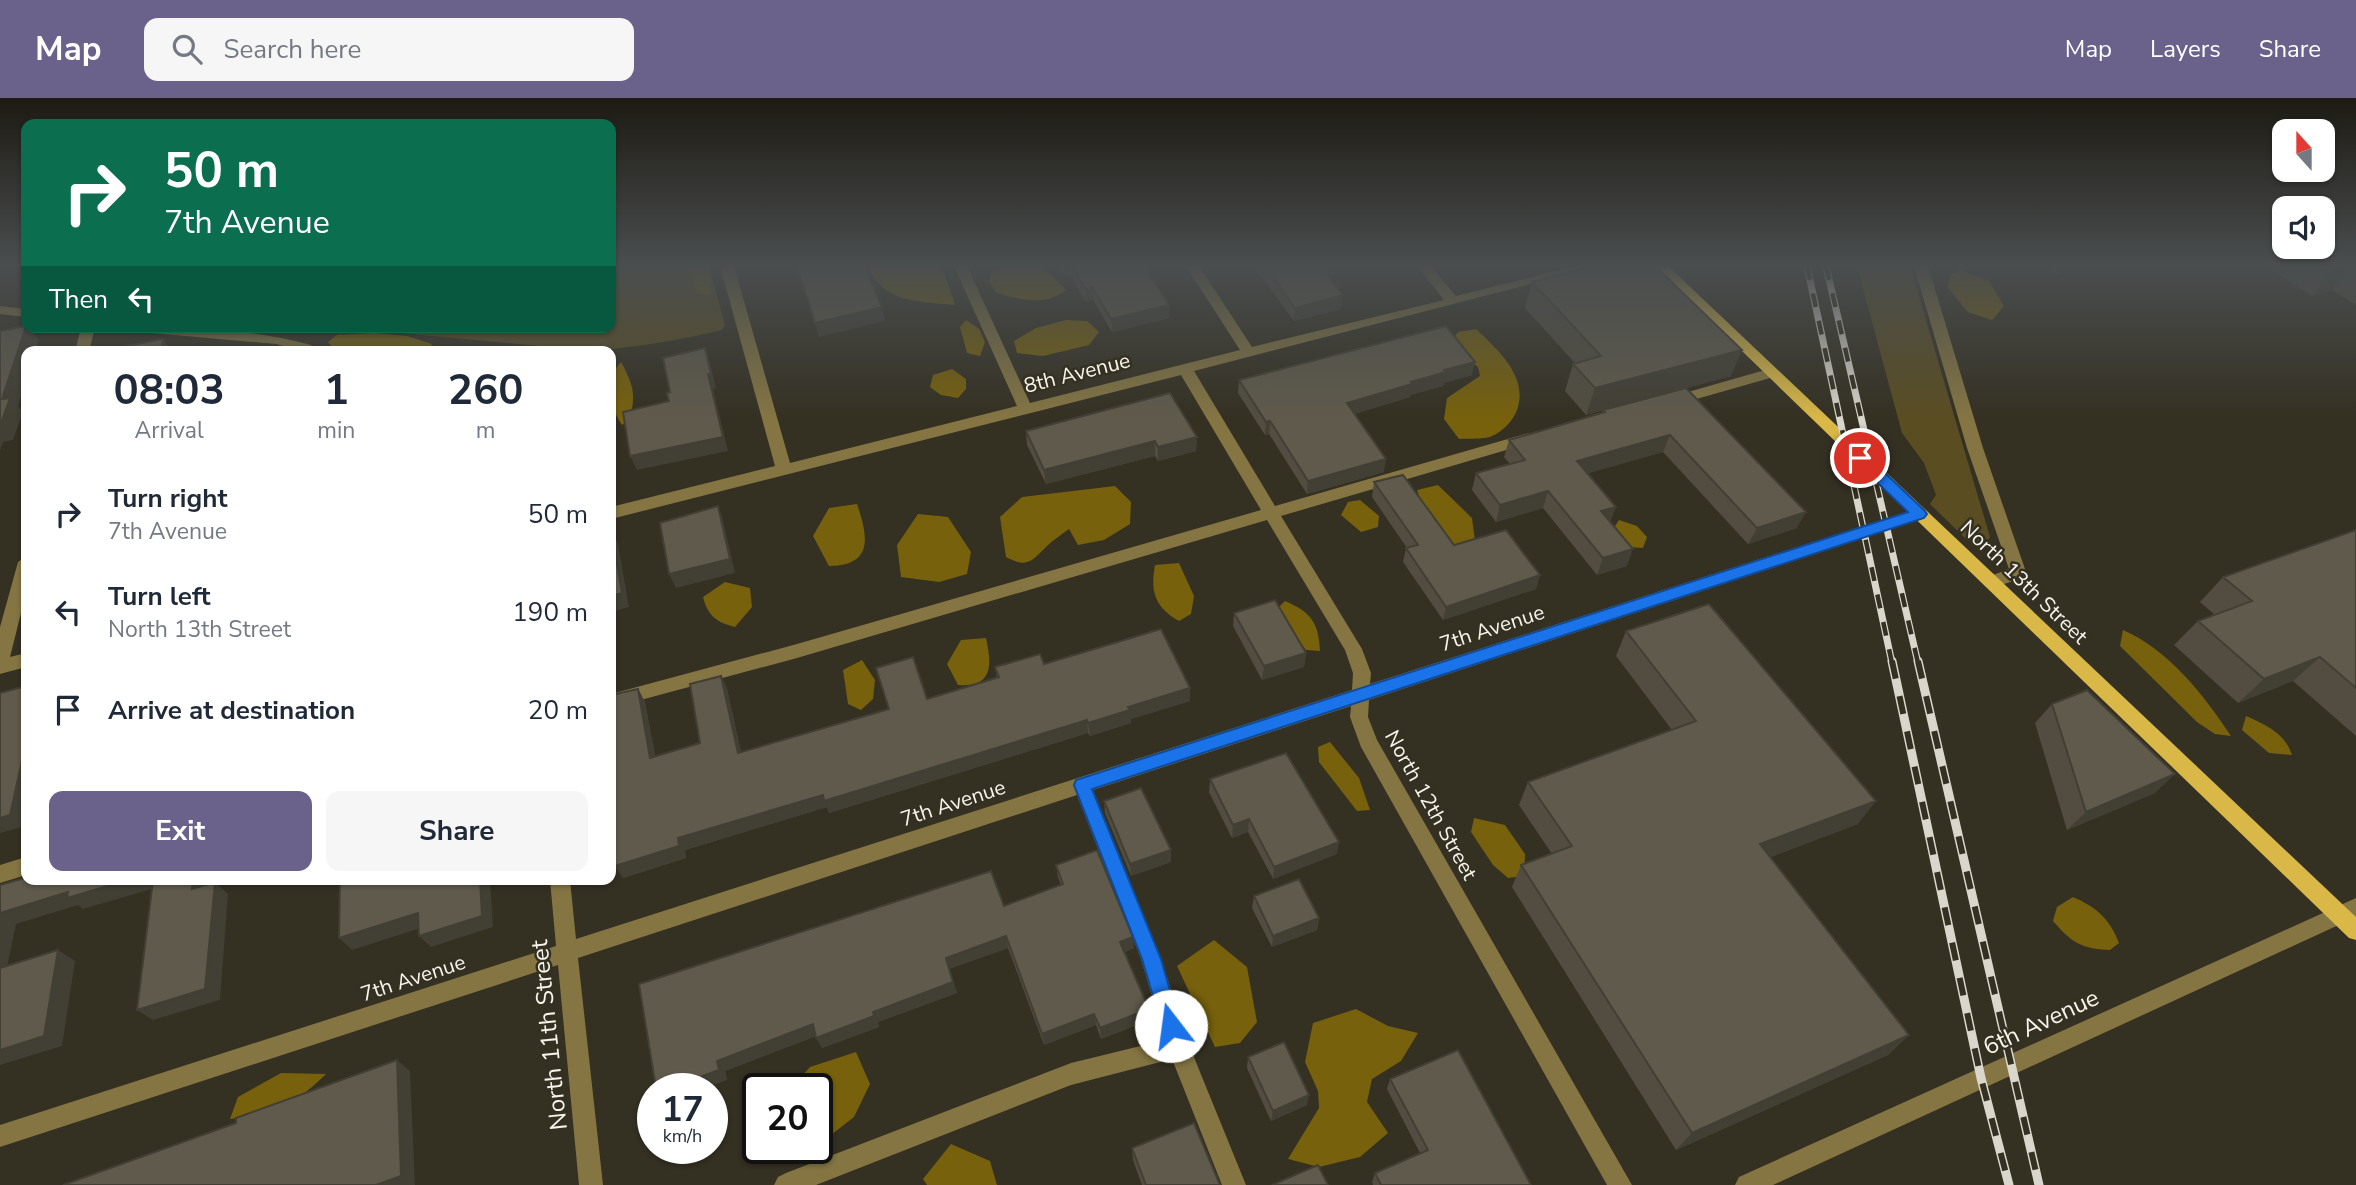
<!DOCTYPE html>
<html lang="en">
<head>
<meta charset="utf-8">
<style>
  :root { --surface:#fff; --page:#f6f6f7; --text:#1f2937; --muted:#747a83; --accent:#6a628b }
  body { margin:0; font-family:"Nunito Sans",sans-serif; background:var(--page); color:var(--text); height:100vh; display:flex; flex-direction:column; font-size:26px; white-space:nowrap }
  * { box-sizing:border-box; margin:0 }
  p { font-size:23px; color:var(--muted) }
  .icon { flex:none; width:38px; height:38px; fill:none; stroke:currentColor; stroke-width:2; stroke-linecap:round; stroke-linejoin:round }
  .map { position:relative; flex:1; overflow:hidden }
  .drawer { position:absolute; left:21px; top:248px; width:595px; height:539px; display:flex; flex-direction:column; background:var(--surface); border-radius:14px; box-shadow:0 2px 5px #0004 }
  .drawer>* { flex:none }
  .top-card { position:absolute; left:21px; top:21px; width:595px; height:214px; border-radius:14px; box-shadow:0 2px 5px #0004; background:#0b6e4f; color:#fff; overflow:hidden }
  .needle { width:46px; rotate:339deg }
  .fabs { position:absolute; left:2272px; top:21px; display:grid; gap:14px }
  .fabs a { display:grid; place-items:center; width:63px; height:63px; border-radius:14px; background:var(--surface); box-shadow:0 2px 5px #0004; font-size:35px }
  .speed { position:absolute; left:637px; top:975px; display:flex; gap:14px; font-size:35px; font-weight:700; text-align:center }
  .speed>* { display:grid; place-content:center; width:91px; height:91px; border-radius:50%; background:var(--surface); box-shadow:0 2px 5px #0004; line-height:1 }
  .speed small { font-size:18px; font-weight:400 }
  .speed .limit { border:4px solid #111; border-radius:10px; background:#fff; color:#111 }
  .pin { position:absolute; display:grid; place-items:center; width:60px; height:60px; color:#fff; margin:-30px; border:4px solid #fff; border-radius:50%; box-shadow:0 2px 7px #0007 }
  .me { position:absolute; width:77px; margin:-38px; rotate:345deg; stroke-linejoin:round; filter:drop-shadow(0 0 5px #0008) }
  .turn { display:flex; align-items:center; gap:24px; height:147px; padding:0 28px; font-size:32px }
  .turn .icon { width:91px; height:91px; stroke-width:2.5 }
  .turn b { display:block; font-size:49px; line-height:60px }
  .then { display:flex; align-items:center; height:66px; padding:0 28px; background:#0003; gap:14px; font-size:26px }
  .eta { display:flex; justify-content:space-evenly; align-items:center; height:119px; text-align:center }
  .eta b { font-size:42px; font-weight:700; line-height:49px }
  .cta { display:flex; gap:14px; margin-top:auto; padding:14px 28px }
  .cta a { flex:1; height:80px; border-radius:14px; background:var(--accent); color:#fff; font-size:28px; font-weight:700; line-height:80px; text-align:center }
  .cta a+a { background:var(--page); color:var(--text) }
  ul { padding:0; list-style:none }
  li { display:flex; align-items:center; gap:21px; height:98px; padding:0 28px }
  li div { flex:1 }
  li b { display:block; font-size:26px }
  li em { font-style:normal }
  header { display:flex; align-items:center; gap:42px; box-sizing:border-box; height:98px; padding:0 35px; background:var(--accent); color:#fff }
  header strong { font-size:33px }
  nav { display:flex; gap:38px; margin-inline-start:auto; font-size:24px }
  .search { width:490px; height:63px; background:var(--page); display:flex; align-items:center; gap:18px; box-sizing:border-box; padding:0 24px; border-radius:14px; color:var(--muted); font-size:26px }
  .map>svg:first-child { display:block }
  .green { fill:#5a4d22 }
  .forest { fill:#77610c }
  .lines { fill:none; stroke-linecap:round; stroke-linejoin:round }
  .minor { fill:#847543; fill-rule:evenodd }
  .major { fill:#d9b847; fill-rule:evenodd }
  .rail-far1-casing { stroke:#d9d6cc; stroke-width:7 }
  .rail-casing { stroke:#d9d6cc; stroke-width:9 }
  .rail-far1 { stroke:#343022; stroke-width:4.5; stroke-dasharray:14; stroke-linecap:butt }
  .rail { stroke:#343022; stroke-width:6; stroke-dasharray:18; stroke-linecap:butt }
  .wall { fill:#524d40 }
  .shaded-wall { fill:#423f34 }
  .building { fill:#5f5a4b; stroke:#423f34; stroke-width:2 }
  .route { fill:#1a73e8; stroke:#114b97; stroke-width:2 }
  .labels { text-anchor:middle; dominant-baseline:central; stroke-width:5; stroke-linejoin:round; paint-order:stroke }
  .street-label { font-size:21px; fill:#f7f4eb; stroke:#343022 }
  .near-street-label { font-size:24px; fill:#f7f4eb; stroke:#343022 }
</style>
</head>
<body>
<header>
<strong>Map</strong>
<div class="search"><svg class="icon" aria-label="search" viewBox="0 0 24 24"><circle cx="10" cy="10" r="6"/><path d="M15 15l6 6"/></svg>Search here</div>
<nav><a>Map</a><a>Layers</a><a>Share</a></nav>
</header>
<div class="map">
<svg width="2356" height="1087" viewBox="0 0 2356 1087">
  <rect width="100%" height="100%" fill="#343022"/>
  <path class="green" d="M611 168H709L725 227 722 232C666 245 609 254 552 254L550 249 336 229H611Z
    M1857 168H1910L1990 439 1986 447 1968 443 1930 406 1936 397 1924 365 1902 335Z"/>
  <path class="forest" d="M687 168H708L712 183 710 196H698Z
    M869 168H942L955 207C923 204 880 205 869 168Z
    M1004 168H1043L1066 192C1046 208 1021 202 997 195L989 184 992 172Z
    M1961 172 1989 183 2004 208 1992 222 1968 214 1948 190 1950 177Z
    M966 222 979 231 985 244 980 258 967 255 960 229Z
    M1066 222 1087 223 1099 234 1089 247 1043 258 1017 255 1014 243 1036 230Z
    M1476 231C1498 252 1529 279 1517 312 1513 323 1503 333 1492 338 1483 342 1469 340 1459 341L1444 321 1447 300 1480 278 1478 269 1450 245 1458 234Z
    M374 235 407 238 432 246 427 254H337L328 244 337 237Z
    M621 264C633 286 637 297 629 322L622 327C610 310 605 280 621 264Z
    M952 271 966 281V291L958 300 941 297 930 289 933 277Z
    M1438 387 1472 420 1475 443 1464 453 1415 434 1423 410 1417 392Z
    M1115 388 1131 404 1130 426 1104 442 1078 447 1069 431C1061 437 1053 442 1046 449 1031 464 1027 470 1006 459L1000 419 1022 399Z
    M1360 402 1379 418 1378 429 1361 434 1341 417 1348 404Z
    M857 406C868 438 874 468 829 468L813 438 829 410Z
    M918 416 948 419 971 454 967 476 939 484 901 479 897 447Z
    M1619 422 1637 428 1647 439 1643 450 1628 449 1613 431Z
    M1179 465 1194 498 1191 516 1179 523C1155 509 1150 494 1155 467Z
    M725 484 750 490 752 509 735 529C716 524 708 518 703 499Z
    M1285 503C1311 514 1319 525 1320 553L1306 552 1286 529 1277 511Z
    M2123 532C2169 552 2204 597 2231 638L2215 636 2197 624 2120 548Z
    M986 540C992 567 993 590 958 587L947 566 961 542Z
    M862 562 875 582 873 601 861 612 848 606 843 572Z
    M2246 618C2266 627 2285 635 2292 657L2269 655 2242 632Z
    M1330 644 1359 680 1370 712 1357 713 1319 664 1318 649Z
    M1474 720 1505 727 1525 756 1524 778 1508 780 1493 767 1471 734Z
    M2073 799C2096 809 2110 821 2119 845L2110 852C2081 851 2071 844 2053 823L2057 809Z
    M1214 842 1247 869 1257 924 1240 945 1215 949 1177 868Z
    M1356 911 1388 928 1418 935 1401 963 1372 981 1367 1004 1388 1035 1360 1059 1319 1069 1288 1061 1319 1010 1318 993 1305 964 1313 925Z
    M856 954 870 986 854 1019 822 1044 817 1043V990H791L810 969Z
    M281 975 326 976C294 1008 274 1015 230 1021L238 999Z
    M951 1046 990 1063 997 1087H927L923 1081Z"/>
  <g class="lines">
    <path class="minor" d="M720 168H734L790 365 1017 308 954 168H967L1030 305 1240 252 1186 168H1199L1252 249 1444 202 1417 168H1431L1456 198 1576 168H1600L1194 273 1275 408 1529 335 1537 340 1534 344 1281 418 1362 551 1371 575 1370 586 1913 412H1925L1927 416 1925 420 1369 602 1368 619 1377 642 1632 1087H1607L1361 649 1350 619 1351 608 1093 692 1161 861 1189 947 1246 1087H1222L1172 961 1071 987 816 1087H774L778 1079 786 1075 1071 965 1165 942 1141 861 1077 697 578 860 603 1087H579L558 867 0 1049V1027L556 848 550 782H570L576 841 1352 592 1353 575 1345 552 1267 422 797 560 611 610V596L797 546 1261 412 1181 277 611 421V409L775 368Z
      M1914 168H1928L1983 350 2025 471 2020 481 1991 490 1983 484 1985 480 2009 471 1967 350Z
      M0 208 26 211V219L0 216Z
      M81 229H95L89 254H75Z
      M122 229C185 229 250 230 311 247L314 254H300L277 246 129 233Z
      M1772 270 1779 275 1777 278 1672 308 1665 303 1667 300Z
      M26 458V495L10 559 26 555V569L0 576V529L18 464Z
      M26 759V777L0 785V767Z
      M2356 800V819L1773 1087H1735L1739 1079Z"/>
    <path class="major" d="M1654 168H1668L2356 819V842L2349 840Z"/>
    <g class="rail-far1-casing">
      <path id="rail-far1" d="M1807 168 1892 565
        M1826 168 1918 565"/>
    </g>
    <g class="rail-casing">
      <path id="rail" d="M1892 563 1981 980 2009 1087
        M1918 563 2039 1087"/>
    </g>
    <use href="#rail-far1" class="rail-far1"/>
    <use href="#rail" class="rail"/>
  </g>
  <path class="wall" d="M9 168H26V170Z
    M1058 168H1144L1169 207V220L1112 234 1093 202 1086 204 1069 176 1063 177Z
    M1254 168H1365L1328 178 1343 197 1341 211 1294 223Z
    M2046 168H2085L2057 177Z
    M2266 168H2356V207L2332 192 2312 198Z
    M1532 184 1731 278 1686 290 1797 430 1748 446 1663 354 1588 375 1610 424 1627 468 1597 477 1543 410 1496 424 1472 392 1476 375 1510 366 1504 359 1509 342 1602 315 1603 312 1586 317 1565 293 1573 266 1575 265 1525 210Z
    M1472 277 1444 285 1443 288 1410 297V299L1354 316 1384 374 1307 396 1269 336 1265 337 1238 295 1239 282Z
    M1026 333 1197 339 1196 353 1158 363 1155 358 1046 386 1027 347Z
    M1374 384 1454 447 1540 477 1536 491 1443 522 1403 464 1406 450H1407L1372 399Z
    M2356 432V638L2293 583 2238 605 2174 547 2198 523 2215 517 2200 504 2223 479Z
    M1234 515 1306 555 1304 569 1262 582 1233 528Z
    M1626 533 1858 726 1770 759 1909 937 1888 957 1676 1052 1512 789 1521 767 1552 756 1519 707 1528 684 1672 632 1616 558Z
    M1044 566 1190 603 1131 621V625L1090 638 1088 635 829 715 827 709 685 752 686 760 623 780 615 768 638 591 645 604 655 658 700 645 721 578 727 591 741 654 997 580 995 569Z
    M2052 606 2155 695 2067 732 2035 625Z
    M1210 681 1337 756 1273 781 1248 734 1232 740 1209 694Z
    M1104 703 1171 764 1131 778 1105 715Z
    M1056 767 1134 850 1125 854 1149 911 1150 922 1101 941 1096 927 1044 947 1008 850 949 871 957 895 878 924 879 929 822 950 816 938 725 973 727 982 656 990 1004 808 1061 787 1058 779Z
    M1254 798 1319 820 1317 832 1272 849 1252 810Z
    M1248 959 1307 1007 1271 1023 1247 970Z
    M1390 981 1531 1087H1373L1372 1084 1375 1075 1420 1055 1387 991Z
    M1132 1050 1220 1087H1142L1133 1062Z"/>
  <path class="shaded-wall" d="M1062 168H1069V176L1063 177Z
    M1319 168H1365L1318 180Z
    M2062 168H2085L2057 177Z
    M2343 168H2351L2332 192 2312 198 2333 171Z
    M1092 189 1093 202 1086 204 1085 191Z
    M1343 197 1341 211 1294 223 1295 210Z
    M1169 207V220L1112 234 1111 221Z
    M882 209 885 223 819 239 815 225Z
    M27 229H28L39 242 35 254H26V282L18 308 23 314 13 342 3 344 0 353V328L2 301Z
    M163 241 173 254H161Z
    M705 250 710 265 716 290 713 291 728 353 637 372 630 358 708 276Z
    M1742 252 1731 278 1586 317 1595 290Z
    M1475 264 1472 277 1444 285 1443 288 1410 297V299L1345 319 1347 305 1444 272Z
    M1270 323 1269 336 1265 337 1266 324Z
    M1670 337 1663 354 1572 380 1577 363Z
    M1197 339 1196 353 1158 363V349Z
    M1155 343V358L1046 386 1044 372Z
    M1386 361 1384 374 1307 396 1308 383Z
    M1548 393 1543 410 1496 424 1500 407Z
    M718 408 723 422 735 475 676 490 669 476Z
    M1616 409 1610 425 1601 413Z
    M1806 414 1797 430 1748 446 1757 430Z
    M611 432 618 446 629 509 611 514Z
    M1633 451 1627 468 1597 477 1603 460Z
    M1540 477 1536 491 1443 522 1446 509Z
    M1306 555 1304 569 1262 582 1264 568Z
    M2320 559 2293 583 2238 605 2264 581Z
    M721 578 727 591 744 668 738 655Z
    M1190 590V603L1131 621V625L1090 638 1088 625 1128 609Z
    M638 591 645 604 657 672 650 660Z
    M1087 622 1088 635 829 715 827 709 685 752 686 760 623 780 615 768 678 740 823 697Z
    M25 649H26V728L0 735V720Z
    M2175 676 2155 695 2067 732 2086 714Z
    M1876 703 1858 726 1745 769 1760 746Z
    M1249 721 1248 734 1232 740 1233 727Z
    M1339 744 1337 756 1273 781 1274 769Z
    M1171 752V764L1131 778 1130 766Z
    M128 782H164L169 786 83 811 78 807 16 826 4 884 0 882V815L68 794Z
    M193 782H208L206 802 192 791Z
    M480 782H490L493 829 431 849 419 838Z
    M215 784 228 796 220 902 153 922 137 912Z
    M418 815 430 827 352 852 339 840Z
    M1319 820 1317 832 1272 849 1273 838Z
    M1006 838 1008 850 949 871 946 860Z
    M1133 839 1134 850 1121 855 1120 844Z
    M58 852 75 863 62 948 0 967V952Z
    M953 884 957 895 878 924 879 929 822 950 816 940 873 914Z
    M1149 911 1150 922 1101 941 1100 930Z
    M1094 916 1096 927 1044 947 1042 936Z
    M813 926 819 937 725 973 727 982 705 990H670L717 963Z
    M1909 937 1888 957 1676 1052 1692 1035Z
    M397 962 410 973 415 1087H376Z
    M1309 997 1307 1007 1271 1023 1273 1013Z"/>
  <path class="building" d="M797 168H864L882 209 815 225Z
    M1072 168H1144L1169 207 1111 221 1092 189 1085 191Z
    M1265 168H1320L1343 197 1295 210Z
    M1594 168H1655L1742 252 1595 290 1573 266 1601 258 1532 184Z
    M2329 168H2343L2333 171Z
    M26 228 2 301 10 300 0 328V233Z
    M1446 228 1475 264 1444 272 1446 274 1411 284 1412 286 1347 305 1386 361 1308 383 1270 323 1266 324 1239 282Z
    M163 241 161 254H110L111 251Z
    M705 250 711 276H708L723 339 630 358 623 314 669 303 667 295 670 294 663 260Z
    M1686 290 1806 414 1757 430 1670 337 1577 363 1616 409 1601 413 1633 451 1603 460 1548 393 1500 407 1476 375 1525 362 1509 342 1605 314 1603 312Z
    M1170 295 1197 339 1158 349 1155 343 1044 372 1026 333Z
    M1403 377 1454 447 1506 432 1540 477 1446 509 1406 450 1418 447 1374 384Z
    M718 408 730 461 669 476 660 425Z
    M611 432 622 495 611 498Z
    M2356 432V590L2320 559 2264 581 2198 523 2252 503 2223 479Z
    M1275 502 1306 555 1264 568 1234 515Z
    M1709 506 1876 703 1760 746 1909 937 1692 1035 1521 767 1572 748 1528 684 1696 623 1626 533Z
    M1161 531 1190 590 1128 609 1130 612 1088 625 1087 622 824 703 823 697 678 740 679 748 615 768 611 734V597L638 591 650 660 700 645 690 586 721 578 738 655 889 611 876 570 913 559 927 601 999 579 995 569 1040 556 1044 566Z
    M26 588V649H25L10 717 0 720V595Z
    M2087 592 2175 676 2086 714 2052 606Z
    M1286 655 1339 744 1274 769 1249 721 1233 727 1210 681Z
    M1141 690 1171 752 1130 766 1104 703Z
    M1097 752 1133 839 1120 844 1149 911 1100 930 1094 916 1042 936 1006 838 946 860 953 884 873 914 874 918 816 940 813 926 717 963 719 972 670 990H656L639 886 991 773 1004 808 1063 786 1056 767Z
    M26 776V782H128L67 800 68 794 0 815V787L25 780Z
    M1299 781 1319 820 1273 838 1254 798Z
    M153 782H193L192 791 215 784 205 891 137 912Z
    M340 782H480L482 818 419 838 418 815 339 840Z
    M58 852 44 938 0 952V870Z
    M1284 944 1309 997 1273 1013 1248 959Z
    M1458 952 1531 1087H1381L1375 1075 1428 1052 1390 981Z
    M397 962 401 1078 376 1087H63L236 1025V1020Z
    M1194 1025 1220 1087H1146L1132 1050Z
    M1318 1067 1328 1087H1272Z"/>
  <linearGradient id="sky" x2="0" y2="1"><stop stop-color="#1d1a13"/><stop offset="0.52" stop-color="#4a4e4f"/><stop offset="1" stop-color="#4a4e4f" stop-opacity="0"/></linearGradient>
  <rect width="2356" height="321" fill="url(#sky)"/>
  <path class="route" d="M1860 355 1865 356 1924 412 1927 416 1924 420 1092 691 1161 861 1180 928 1178 935 1171 937 1164 935 1142 861 1074 687 1076 682 1908 414 1855 363V356Z"/>
  <g class="labels">
    <g class="street-label">
      <text transform="translate(1077 275) rotate(-14)">8th Avenue</text>
      <text transform="translate(2024 484) rotate(44)">North 13th Street</text>
      <text transform="translate(1492 530) rotate(-18)">7th Avenue</text>
      <text transform="translate(953 705) rotate(-18)">7th Avenue</text>
      <text transform="translate(1431 707) rotate(61)">North 12th Street</text>
      <text transform="translate(413 880) rotate(-18)">7th Avenue</text>
    </g>
    <g class="near-street-label">
      <text transform="translate(2041 924) rotate(-25)">6th Avenue</text>
      <text transform="translate(549 937) rotate(-96)">North 11th Street</text>
    </g>
  </g>
</svg>
<div class="fabs">
<a><svg class="needle" viewBox="-14 -14 28 28"><path d="M0-13l5 13h-10z" fill="#e53935"/><path d="M0 13l5-13h-10z" fill="#747a83"/></svg></a>
<a><svg class="icon" aria-label="sound" viewBox="0 0 24 24"><path d="M4 9h4l5-4v14l-5-4H4zM17 9q2 3 0 6"/></svg></a>
</div>
<div class="speed"><div>17<small>km/h</small></div><div class="limit">20</div></div>
<div class="pin" style="left:1860px;top:360px;background:#d93025"><svg class="icon" aria-label="arrive" viewBox="0 0 24 24"><path d="M6 21V4h12l-3 4 3 4H6"/></svg></div>
<svg class="me" style="left:1171px;top:928px" viewBox="-20 -20 40 40"><circle r="19" fill="#fff"/><path d="M0-13L10 11 0 6-10 11z" fill="#1a73e8"/></svg>
<div class="top-card">
<div class="turn"><svg class="icon" aria-label="right" viewBox="0 0 24 24"><path d="M7 20v-9h11M14 6l5 5-5 5"/></svg><div><b>50 m</b>7th Avenue</div></div>
<div class="then">Then<svg class="icon" aria-label="left" viewBox="0 0 24 24"><path d="M17 20v-9H6M10 6l-5 5 5 5"/></svg></div>
</div>
<section class="drawer">
<div class="eta">
<div><b>08:03</b><p>Arrival</p></div>
<div><b>1</b><p>min</p></div>
<div><b>260</b><p>m</p></div>
</div>
<ul>
<li><svg class="icon" aria-label="right" viewBox="0 0 24 24"><path d="M7 20v-9h11M14 6l5 5-5 5"/></svg><div><b>Turn right</b><p>7th Avenue</p></div><em>50 m</em></li>
<li><svg class="icon" aria-label="left" viewBox="0 0 24 24"><path d="M17 20v-9H6M10 6l-5 5 5 5"/></svg><div><b>Turn left</b><p>North 13th Street</p></div><em>190 m</em></li>
<li><svg class="icon" aria-label="arrive" viewBox="0 0 24 24"><path d="M6 21V4h12l-3 4 3 4H6"/></svg><div><b>Arrive at destination</b></div><em>20 m</em></li>
</ul>
<div class="cta"><a>Exit</a><a>Share</a></div>
</section>
</div>
</body>
</html>
